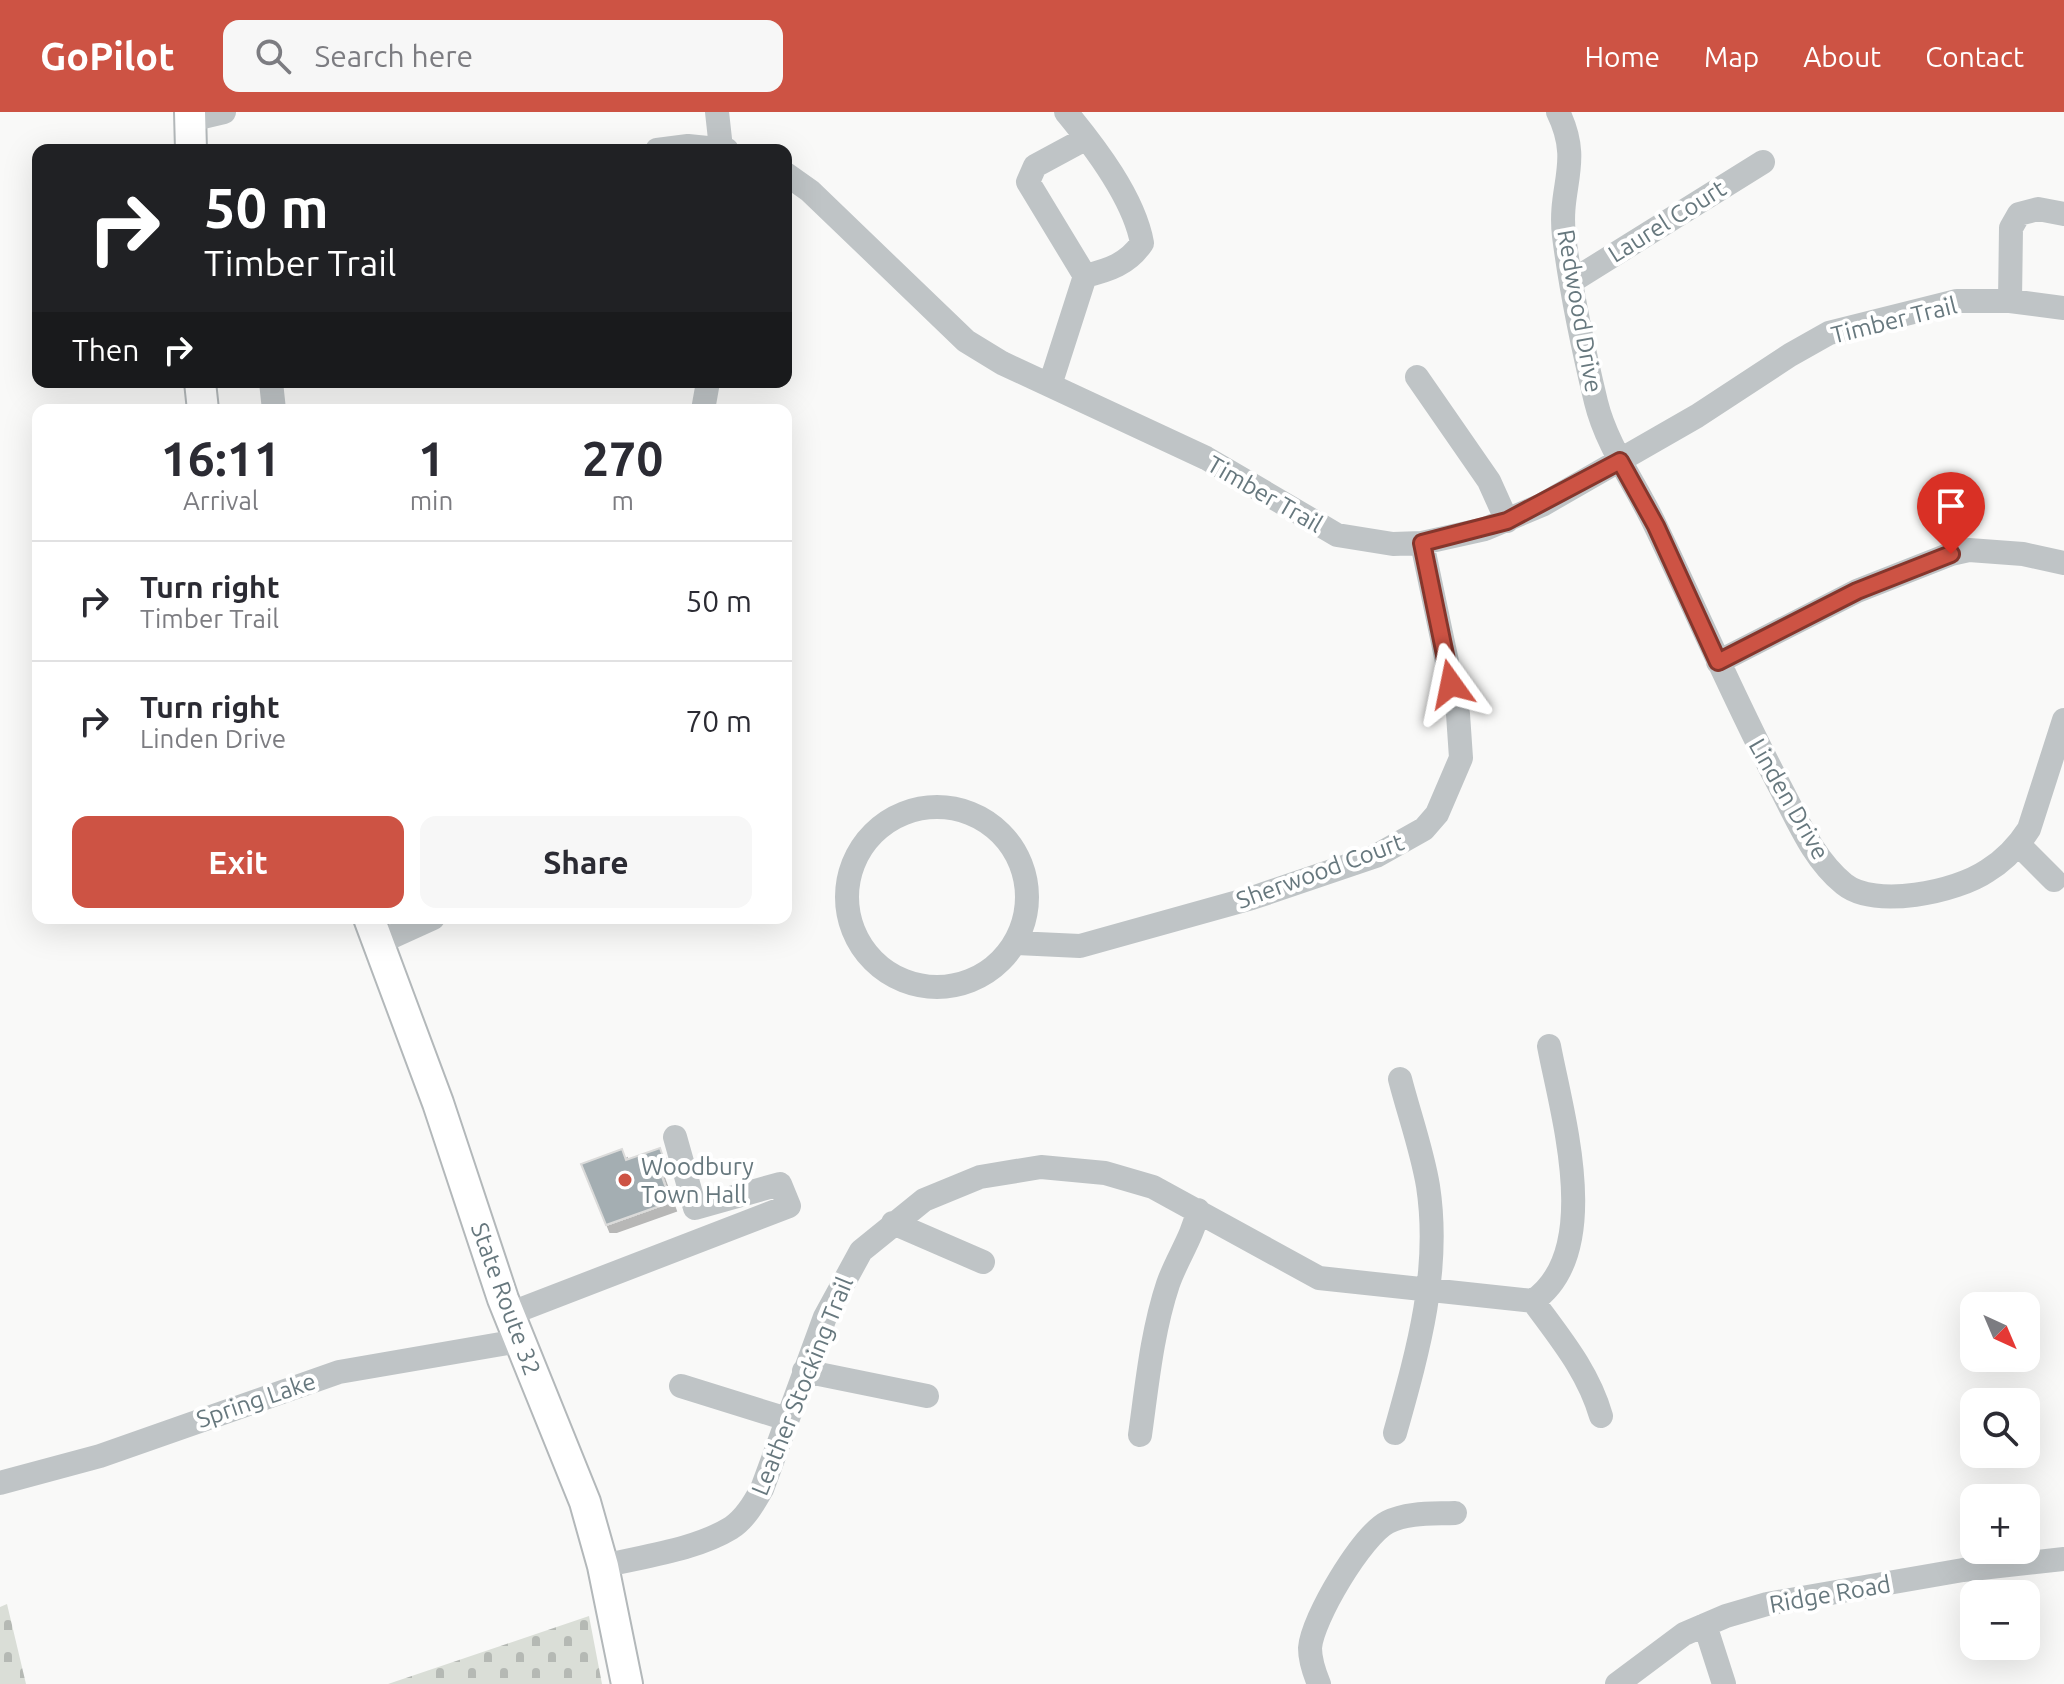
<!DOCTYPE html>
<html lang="en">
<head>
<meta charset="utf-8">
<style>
  :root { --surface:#fff; --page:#f7f7f7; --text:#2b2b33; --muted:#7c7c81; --line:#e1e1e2; --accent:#cd5344 }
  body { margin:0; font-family:Ubuntu,sans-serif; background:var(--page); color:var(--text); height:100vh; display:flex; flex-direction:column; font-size:30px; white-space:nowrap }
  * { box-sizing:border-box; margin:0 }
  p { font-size:26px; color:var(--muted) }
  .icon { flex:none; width:44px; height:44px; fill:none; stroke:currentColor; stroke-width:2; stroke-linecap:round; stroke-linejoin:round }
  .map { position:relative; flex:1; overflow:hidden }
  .drawer { position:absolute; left:32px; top:292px; width:760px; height:520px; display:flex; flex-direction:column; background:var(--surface); border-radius:16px; box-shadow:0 8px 32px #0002 }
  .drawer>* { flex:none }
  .guide { position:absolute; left:32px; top:32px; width:760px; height:244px; border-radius:16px; box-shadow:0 8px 32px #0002; background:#202124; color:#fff; overflow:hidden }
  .needle { width:52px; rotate:136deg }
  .tools { position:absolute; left:1960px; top:1180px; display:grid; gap:16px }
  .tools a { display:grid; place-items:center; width:80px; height:80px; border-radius:16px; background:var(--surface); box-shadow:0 8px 32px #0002; font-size:40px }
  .pin { position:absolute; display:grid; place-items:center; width:68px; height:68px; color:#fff; margin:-82px -34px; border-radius:50% 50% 50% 0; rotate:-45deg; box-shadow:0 0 8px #0007 }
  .pin .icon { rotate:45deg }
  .me { position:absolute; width:88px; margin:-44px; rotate:348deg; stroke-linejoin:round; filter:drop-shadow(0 0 6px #0008) }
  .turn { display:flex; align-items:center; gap:28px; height:168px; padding:0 40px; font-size:36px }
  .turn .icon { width:104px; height:104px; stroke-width:2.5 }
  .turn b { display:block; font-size:56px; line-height:68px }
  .then { display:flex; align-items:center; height:76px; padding:0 40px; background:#0003; gap:16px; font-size:30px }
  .eta { display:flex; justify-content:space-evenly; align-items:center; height:136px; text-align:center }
  .eta b { font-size:48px; font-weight:700; line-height:56px }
  .cta { display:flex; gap:16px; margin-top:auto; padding:16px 40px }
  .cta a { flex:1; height:92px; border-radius:16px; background:var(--accent); color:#fff; font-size:32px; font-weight:700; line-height:92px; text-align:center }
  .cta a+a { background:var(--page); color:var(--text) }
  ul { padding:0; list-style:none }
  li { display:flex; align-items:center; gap:24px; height:120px; padding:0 40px; border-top:2px solid var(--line) }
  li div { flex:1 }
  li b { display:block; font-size:30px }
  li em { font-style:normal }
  header { display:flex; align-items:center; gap:48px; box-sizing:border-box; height:112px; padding:0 40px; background:var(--accent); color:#fff }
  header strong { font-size:38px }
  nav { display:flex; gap:44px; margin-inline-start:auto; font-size:28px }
  .search { width:560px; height:72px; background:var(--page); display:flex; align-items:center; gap:20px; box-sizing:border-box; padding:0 28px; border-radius:16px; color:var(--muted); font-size:30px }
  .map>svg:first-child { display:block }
  .cemetery { fill:url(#cemetery-stones) }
  .building { fill:#a4aeb2; stroke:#dbdbda; stroke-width:2; filter:url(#shadow) }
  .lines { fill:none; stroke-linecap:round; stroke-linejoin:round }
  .major-casing { stroke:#b3b8ba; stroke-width:34 }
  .minor { stroke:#bfc4c6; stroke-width:24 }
  .major { stroke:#fff; stroke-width:30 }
  .route-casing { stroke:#85362c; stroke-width:20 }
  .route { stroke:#cd5344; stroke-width:14 }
  .poi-dot { fill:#cd5344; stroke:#fff; stroke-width:3 }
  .labels { text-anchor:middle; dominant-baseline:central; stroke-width:8; stroke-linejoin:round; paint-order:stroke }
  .street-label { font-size:24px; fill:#67787e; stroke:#fff }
  .poi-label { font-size:24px; fill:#67787e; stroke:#fff; text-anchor:start }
</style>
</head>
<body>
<header>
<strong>GoPilot</strong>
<div class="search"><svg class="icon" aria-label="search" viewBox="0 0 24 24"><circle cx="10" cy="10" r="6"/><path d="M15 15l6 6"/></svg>Search here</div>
<nav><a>Home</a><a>Map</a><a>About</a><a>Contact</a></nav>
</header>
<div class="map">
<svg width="2064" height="1572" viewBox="0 0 2064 1572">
  <defs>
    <pattern id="cemetery-stones" width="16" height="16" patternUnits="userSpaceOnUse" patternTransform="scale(2)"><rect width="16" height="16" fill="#daded7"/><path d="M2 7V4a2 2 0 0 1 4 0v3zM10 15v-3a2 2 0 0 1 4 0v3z" fill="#b5b9b4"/></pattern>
    <filter id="shadow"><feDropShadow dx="5" dy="9" stdDeviation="0" flood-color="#0004"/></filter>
  </defs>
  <rect width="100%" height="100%" fill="#f9f9f8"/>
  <path class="cemetery" d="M7 1492 26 1572H0V1495Z
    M589 1504 602 1572H388Z"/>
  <path class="building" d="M660 1036 663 1045 656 1048 671 1090 606 1113 581 1052 622 1037 626 1048Z"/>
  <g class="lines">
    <g class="major-casing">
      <path id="major" d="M190 0 191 38
        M200 270 203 298
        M369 806 438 991 503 1187 585 1390 603 1454 627 1572"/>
    </g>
    <path class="minor" d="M717 0 721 36
      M1558 0C1583 51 1558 74 1564 124 1571 179 1583 236 1596 290 1607 335 1637 374 1656 415 1697 500 1734 587 1778 671 1797 706 1812 746 1844 772 1875 797 1956 780 1987 759 2005 748 2018 734 2029 717L2064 608
      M190 8 224 0
      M1085 27 1035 54 1028 70 1085 164
      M657 38 688 34 727 38
      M786 62 810 79 966 229 1002 251 1206 346 1337 423 1393 432 1422 431 1485 417 1542 393 1697 304 1790 243 1829 221 1957 189H2010L2064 196
      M1572 169 1763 50
      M2010 189 2011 116 2019 102 2038 97 2064 102
      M1417 265 1489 369 1507 409
      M271 270 274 298
      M1050 273 1085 164C1109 158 1128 152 1142 131 1134 86 1095 35 1066 0
      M703 298 708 270
      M1718 550 1857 479 1951 442 1969 438 2023 442 2064 451
      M847 785a90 90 0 1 1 180 0a90 90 0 1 1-180 0Z
      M2019 733 2054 768
      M378 831 433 806
      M1015 831 1080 834 1252 786 1376 744 1424 717 1437 702 1461 646 1458 602 1422 431
      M893 1111 983 1150
      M1533 1189C1604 1140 1562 1003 1549 934
      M1533 1189C1560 1226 1588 1259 1601 1304
      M509 1202 789 1094 780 1072 695 1096 675 1025
      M804 1259 927 1284
      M681 1274 787 1307
      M1395 1321C1418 1239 1441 1159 1428 1074 1422 1038 1409 1002 1400 967
      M1140 1323C1147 1273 1152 1220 1168 1172 1177 1146 1193 1125 1198 1098
      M0 1371 100 1344 339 1260 519 1229
      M603 1454C644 1444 695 1438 731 1416 745 1407 754 1391 762 1377L825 1205 861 1139 924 1088 980 1065 1041 1055 1105 1061 1153 1075 1319 1166 1533 1189
      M1705 1513 1724 1572
      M1319 1572C1314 1560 1310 1549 1310 1536 1312 1507 1362 1423 1388 1410 1408 1400 1433 1402 1455 1401
      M1617 1572 1684 1522 1726 1504 1767 1492 1963 1458 2064 1447"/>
    <use href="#major" class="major"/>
  </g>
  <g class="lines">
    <g class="route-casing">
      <path id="route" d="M1451 572 1422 431 1507 409 1620 349 1656 414 1718 550 1857 479 1951 442"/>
    </g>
    <use href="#route" class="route"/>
  </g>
  <circle class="poi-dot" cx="625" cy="1068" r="8"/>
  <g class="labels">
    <g class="street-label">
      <text transform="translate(1667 109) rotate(-32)">Laurel Court</text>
      <text transform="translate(1580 199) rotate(80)">Redwood Drive</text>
      <text transform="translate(1894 208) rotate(-14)">Timber Trail</text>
      <text transform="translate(1265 382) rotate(30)">Timber Trail</text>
      <text transform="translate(1789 687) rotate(60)">Linden Drive</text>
      <text transform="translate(1320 759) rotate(-20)">Sherwood Court</text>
      <text transform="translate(506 1187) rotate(70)">State Route 32</text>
      <text transform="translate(802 1274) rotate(-68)">Leather Stocking Trail</text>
      <text transform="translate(256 1288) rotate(-19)">Spring Lake</text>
      <text transform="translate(1830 1482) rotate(-10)">Ridge Road</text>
    </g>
    <g class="poi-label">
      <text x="641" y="1054">Woodbury<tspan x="641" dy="28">Town Hall</tspan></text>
    </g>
  </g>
</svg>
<div class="tools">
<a><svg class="needle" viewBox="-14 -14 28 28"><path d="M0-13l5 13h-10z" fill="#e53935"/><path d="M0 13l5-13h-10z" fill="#7c7c81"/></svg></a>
<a><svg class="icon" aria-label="search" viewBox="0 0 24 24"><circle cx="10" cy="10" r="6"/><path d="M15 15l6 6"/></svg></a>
<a>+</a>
<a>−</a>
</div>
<div class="pin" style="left:1951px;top:442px;background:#d93025"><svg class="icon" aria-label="arrive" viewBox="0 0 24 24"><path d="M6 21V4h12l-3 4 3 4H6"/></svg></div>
<svg class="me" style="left:1451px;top:572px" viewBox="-20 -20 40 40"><path d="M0-17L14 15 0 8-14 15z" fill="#cd5344" stroke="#fff" stroke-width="4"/></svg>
<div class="guide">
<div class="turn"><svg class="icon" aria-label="right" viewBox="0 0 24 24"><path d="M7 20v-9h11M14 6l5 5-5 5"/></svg><div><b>50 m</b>Timber Trail</div></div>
<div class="then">Then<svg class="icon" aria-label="right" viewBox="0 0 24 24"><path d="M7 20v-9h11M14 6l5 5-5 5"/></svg></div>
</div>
<section class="drawer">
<div class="eta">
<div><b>16:11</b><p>Arrival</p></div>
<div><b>1</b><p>min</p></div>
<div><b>270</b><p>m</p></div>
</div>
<ul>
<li><svg class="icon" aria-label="right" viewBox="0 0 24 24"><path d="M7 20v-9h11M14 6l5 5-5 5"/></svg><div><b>Turn right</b><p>Timber Trail</p></div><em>50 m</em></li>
<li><svg class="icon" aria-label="right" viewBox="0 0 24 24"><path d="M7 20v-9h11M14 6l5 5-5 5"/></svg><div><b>Turn right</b><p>Linden Drive</p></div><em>70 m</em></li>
</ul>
<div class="cta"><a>Exit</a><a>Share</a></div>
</section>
</div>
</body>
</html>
